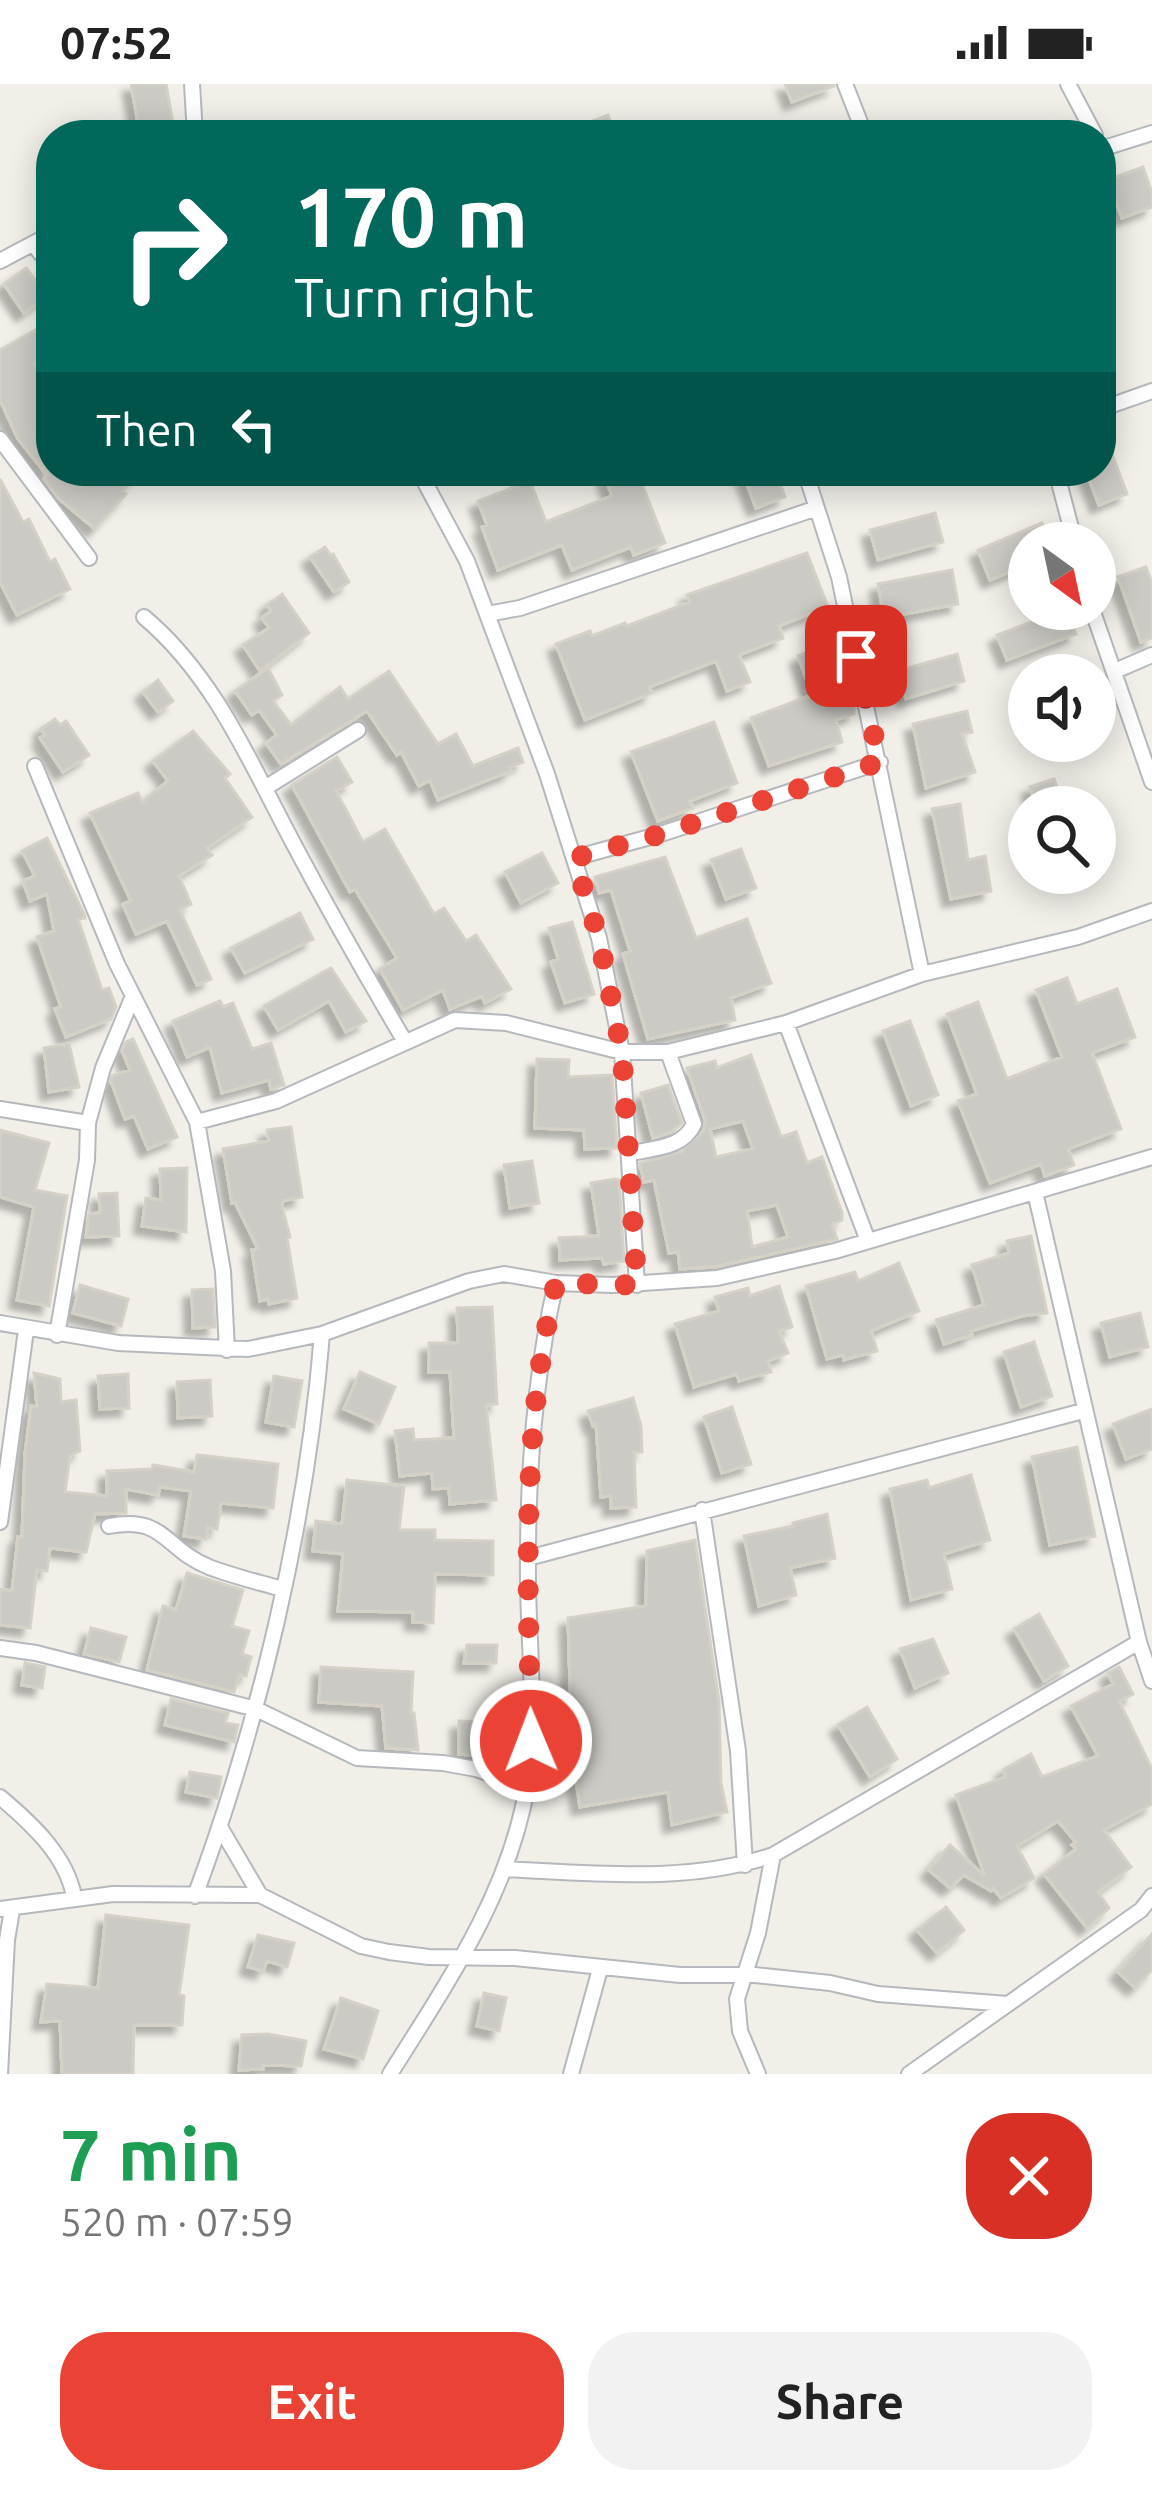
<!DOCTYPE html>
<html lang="en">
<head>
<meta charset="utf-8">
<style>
  :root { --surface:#fff; --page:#f2f2f2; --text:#222; --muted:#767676; --accent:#ea4335 }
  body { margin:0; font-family:Ubuntu,sans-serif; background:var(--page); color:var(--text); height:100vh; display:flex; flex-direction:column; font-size:45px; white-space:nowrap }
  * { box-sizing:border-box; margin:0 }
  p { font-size:39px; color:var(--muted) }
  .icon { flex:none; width:66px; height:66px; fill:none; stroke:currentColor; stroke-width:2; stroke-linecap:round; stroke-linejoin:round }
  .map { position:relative; height:1990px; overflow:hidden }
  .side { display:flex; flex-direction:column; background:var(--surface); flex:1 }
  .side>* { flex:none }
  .guide { position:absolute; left:36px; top:36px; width:1080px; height:366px; border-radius:48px; box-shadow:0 6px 30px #0003; background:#00695c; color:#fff; overflow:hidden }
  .needle { width:78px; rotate:147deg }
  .controls { position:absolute; left:1008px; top:438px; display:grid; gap:24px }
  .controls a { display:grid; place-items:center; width:108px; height:108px; border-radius:50%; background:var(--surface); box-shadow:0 6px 30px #0003; font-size:60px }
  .pin { position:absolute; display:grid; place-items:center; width:102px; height:102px; color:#fff; margin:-51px; border-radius:24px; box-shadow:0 6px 18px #0006 }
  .me { position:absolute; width:132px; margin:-66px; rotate:359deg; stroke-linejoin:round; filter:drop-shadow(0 0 9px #0008) }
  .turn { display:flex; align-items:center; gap:42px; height:252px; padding:0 60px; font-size:54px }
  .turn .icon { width:156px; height:156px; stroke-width:2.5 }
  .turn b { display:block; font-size:84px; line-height:102px }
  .then { display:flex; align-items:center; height:114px; padding:0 60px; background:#0003; gap:24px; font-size:45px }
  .round { display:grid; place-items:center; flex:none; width:126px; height:126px; border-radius:48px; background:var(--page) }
  .summary { display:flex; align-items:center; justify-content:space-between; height:204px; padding:0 60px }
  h1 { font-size:72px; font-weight:700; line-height:90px; color:#1e9e55 }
  .button { display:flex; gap:24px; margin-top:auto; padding:24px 60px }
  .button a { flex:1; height:138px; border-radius:48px; background:var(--accent); color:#fff; font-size:48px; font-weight:700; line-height:138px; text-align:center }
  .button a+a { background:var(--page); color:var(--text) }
  .status { display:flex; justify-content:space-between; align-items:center; height:84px; padding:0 60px; background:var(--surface); direction:ltr }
  .status svg { height:33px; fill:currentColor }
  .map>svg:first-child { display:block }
  .building { fill:#cccac5; stroke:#d6d1c6; stroke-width:3; fill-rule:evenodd; filter:url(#shadow) }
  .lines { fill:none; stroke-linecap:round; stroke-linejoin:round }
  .minor-casing { stroke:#b5b8bc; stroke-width:18 }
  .minor { stroke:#fff; stroke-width:14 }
  .route { stroke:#ea4335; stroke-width:21; stroke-dasharray:0 37.8 }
</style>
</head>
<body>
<div class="status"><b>07:52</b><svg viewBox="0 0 49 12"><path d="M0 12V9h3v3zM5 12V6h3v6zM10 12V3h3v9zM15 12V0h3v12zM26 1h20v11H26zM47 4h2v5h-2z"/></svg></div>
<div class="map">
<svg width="1152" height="1990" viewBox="0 0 1152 1990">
  <defs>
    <filter id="shadow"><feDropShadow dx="-8" dy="8" stdDeviation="3" flood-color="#0004"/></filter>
  </defs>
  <rect width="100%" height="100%" fill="#f1efe8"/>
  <path class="building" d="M131 0H166L175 51H140Z
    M785 0H834V2L792 18Z
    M608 31 616 51H560V50Z
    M1143 83 1152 109V123L1122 134 1108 96Z
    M26 184 47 212 24 229 4 200Z
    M37 245 51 270 35 280 51 309V320L43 324 51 334V387H140L123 407 126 410 95 445 58 414 44 395 47 391 18 355 0 316V266Z
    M1102 343 1127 410 1099 421 1086 387H1101Z
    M621 387H637L665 459 634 471 631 463 572 486 562 461 498 486 482 443 487 441 478 417 530 397 546 438 612 412 605 393Z
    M742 387H775L785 413 756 424Z
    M0 395 23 438 29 435 50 478 55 475 70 505 17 531 0 498Z
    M935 429 943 458 878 476 870 446Z
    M1042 439 1050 459H1029V480L990 496 978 466Z
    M325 463 331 472 333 470 349 498 334 508 310 473Z
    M807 469 828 523 779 542 783 554 739 571 750 598 727 607 716 577 649 603 652 609 585 636 556 560 590 547 592 552 625 539 627 542 690 518 687 511Z
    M1146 483 1152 499V554L1141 558 1118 493Z
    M952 486 958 520 884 534 878 500Z
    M282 510 309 549 260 587 243 561 269 544 262 534 271 527 267 521Z
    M1066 525 1076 550 1007 576 997 551Z
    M830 560 854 624V630L836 636 842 658 769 682 751 634 812 611 798 572Z
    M957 570 964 597 906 615 897 587Z
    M268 584 282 611 273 617 291 641 340 603 348 615 389 587 438 660 456 650 473 682 518 664 523 678 509 683 511 687 438 716 430 696 419 702 401 668 397 671 367 627 281 680 266 659 277 651 259 626 252 631 235 607Z
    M158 596 173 617 158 628 143 608Z
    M967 627 972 648 962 650 975 688 926 704 913 640Z
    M55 635 60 641 66 637 89 671 63 688 40 654 45 651 41 645Z
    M714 638 737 699 690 717 693 724 658 737 631 668Z
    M193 647 230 690 225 694 252 733 207 764 212 771 179 792 191 820 180 826 211 895 197 901 167 837 136 850 123 820 131 817 90 729 138 709 142 718 168 697 153 677Z
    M337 673 352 698 336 707 363 758 385 745 434 830 444 824 466 857 476 851 511 905 485 919 482 912 450 925 443 906 403 926 380 885 397 874 355 805 350 808 292 701Z
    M1054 695 1064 723H1037L1030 703Z
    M960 720 968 776 985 772 991 807 951 815 932 725Z
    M47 754 84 830 85 834 78 835 102 906 109 904 116 923 111 935 66 953 55 925 61 923 37 853 54 847 47 810 30 817 23 797 35 792 22 767Z
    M741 765 756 804 726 815 711 776Z
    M542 769 558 799 521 819 505 788Z
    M665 773 696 854 747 835 771 899 731 914 735 936 648 955 623 870 630 867 611 806 599 809 595 793Z
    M300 829 313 855 245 889 231 864Z
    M572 838 594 910 565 919 551 878 558 875 549 844Z
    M331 884 366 937 346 948 329 917 278 946 264 922Z
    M1067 894 1077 920 1117 905 1135 953 1092 969 1121 1045 1068 1065 1074 1081 1045 1092 1041 1080 990 1099 958 1017 977 1010 947 930 978 918 1007 995 1062 973 1036 906Z
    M220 917 223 923 233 919 252 965 271 959 284 1001 271 1005 269 996 222 1009 210 963 187 973 173 937Z
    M910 937 938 1011 911 1022 883 947Z
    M133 955 177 1053 148 1065 134 1032 125 1035 111 997 112 992 130 986 122 967 126 958Z
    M69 960 79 1003 49 1008 44 964Z
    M751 971 781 1053 796 1048 807 1079 822 1073 842 1129V1136L832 1140 837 1155 715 1183 680 1185 678 1168 669 1169 654 1096 644 1098 640 1079 681 1068 704 1046 705 1036 687 984 715 977 717 984ZM743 1037 753 1065 716 1073 710 1045ZM777 1121 788 1153 752 1163 747 1127Z
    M537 975 569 976 568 993 612 991 617 1064 585 1065 584 1046 535 1044Z
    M668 1001 682 1039 671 1048 653 1054 641 1009Z
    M291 1043 302 1113 283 1117 282 1122 290 1153 287 1154 297 1214 269 1220 268 1215 260 1217 252 1166 258 1165 235 1118 232 1119 223 1065 269 1057 267 1046Z
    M0 1046 49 1059 35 1106 67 1112 49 1222 17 1216 34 1123 0 1113Z
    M532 1077 539 1119 510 1124 504 1081Z
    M187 1084 186 1148 142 1142 146 1114 161 1116 160 1085Z
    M615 1095 619 1096 624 1177 604 1180 602 1174 560 1176 559 1154 599 1152 591 1099Z
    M117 1109 119 1152 86 1153 89 1130 100 1129 99 1110Z
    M1031 1152 1047 1229 1022 1232 971 1247 972 1251 944 1260 936 1236 984 1221 972 1181 1009 1169 1007 1157Z
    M899 1179 919 1227 871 1247 877 1267 844 1276 843 1271 827 1275 806 1202 855 1188 858 1197Z
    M80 1201 128 1215 121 1242 73 1229Z
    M779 1202 792 1243 779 1247 788 1269 768 1277 771 1288 739 1297 737 1290 694 1303 675 1240 719 1227 715 1213 748 1204 750 1212Z
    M213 1205 215 1243 193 1244 192 1206Z
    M492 1223 497 1320 486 1321 496 1416 450 1420 449 1404 433 1405 432 1389 400 1392 395 1347 413 1345 414 1356 454 1354 450 1288H429V1259H458L457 1224Z
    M1140 1229 1148 1263 1110 1273 1101 1239Z
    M1034 1258 1052 1312 1021 1323 1004 1268Z
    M360 1288 395 1303 379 1340 344 1325Z
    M34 1289 60 1295 61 1318 76 1316 80 1367 70 1371 65 1408 107 1412V1387L152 1385 153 1381 194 1388 197 1371 278 1380 273 1424 221 1419 217 1445 208 1443 206 1455 184 1452 191 1407 160 1403 158 1411 126 1405V1429L95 1430 86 1468 50 1464 47 1487 37 1486 30 1544 0 1541V1505L12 1507 18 1453H22L25 1370 31 1322 37 1323Z
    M128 1290 129 1324 100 1325 98 1292Z
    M274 1292 302 1297 294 1343 266 1338Z
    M210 1296 212 1332 178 1334 177 1298Z
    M633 1314 641 1342 642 1368H634L636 1423 611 1424V1412L601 1413 596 1340 593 1342 588 1327Z
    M732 1323 751 1380 722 1389 704 1333Z
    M1152 1325V1365L1126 1375 1113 1340Z
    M1077 1363 1095 1452 1050 1461 1032 1373Z
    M971 1391 990 1456 944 1470 952 1505 911 1516 890 1405 927 1396 929 1404Z
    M347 1396 404 1402 399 1446H435V1456L493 1457V1491L435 1490 433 1539 413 1538V1528L338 1527 343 1470 313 1467 316 1437 342 1440Z
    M827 1430 835 1474 790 1484 796 1511 759 1522 744 1452 793 1442V1439Z
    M695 1456 719 1618 721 1699 727 1728 672 1741 668 1708 580 1723 572 1670 568 1534 646 1522 647 1467Z
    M187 1489 243 1506 232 1542 249 1547 242 1570 251 1573 246 1592 239 1590 234 1608 147 1586 163 1522 176 1526Z
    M1039 1530 1068 1582 1044 1597 1014 1545Z
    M91 1544 126 1553 119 1578 84 1570Z
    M933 1555 948 1589 915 1604 900 1565Z
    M467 1561H497L496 1579H464Z
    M25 1579 45 1583 42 1604 22 1601Z
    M321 1583 413 1588 411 1629H414L418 1666 386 1664 382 1622 319 1618Z
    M1119 1583 1133 1610 1119 1617 1152 1685V1720L1104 1746 1131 1783 1098 1808 1109 1824 1087 1844 1044 1790 1076 1765 1072 1761 1076 1758 1058 1737 1017 1762 1034 1794 1001 1814 993 1804 991 1807 964 1791 950 1804 929 1786 950 1761 985 1792 956 1711 1006 1693 1003 1686 1031 1670 1042 1693 1098 1672 1071 1622 1113 1600 1108 1589Z
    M171 1615 228 1629 225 1639 238 1641 234 1658 165 1641Z
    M867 1623 897 1675 870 1693 838 1641Z
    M459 1637 509 1639 505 1674 459 1670Z
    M190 1688 221 1693 217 1714 186 1708Z
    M946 1823 964 1846 937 1869 917 1846Z
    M106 1831 189 1841 179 1911 184 1912 182 1941H134L133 1990H62L60 1937 41 1938 47 1900 98 1904Z
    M1152 1850V1886L1135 1904 1118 1888Z
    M258 1851 294 1859 287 1883 267 1877 263 1887 248 1883Z
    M484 1909 506 1914 499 1947 477 1942Z
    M341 1914 378 1927 363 1975 324 1965Z
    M268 1950 306 1957 301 1982 263 1981V1985L239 1986 242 1951Z"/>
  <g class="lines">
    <g class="minor-casing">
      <path id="minor" d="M192 0 195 51
        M845 0 865 51
        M1068 0 1095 51
        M1101 65 1152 49
        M33 160 51 182
        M0 177 51 150
        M1101 325 1152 307
        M0 355 89 474
        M805 387 839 493 922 890
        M1056 387 1075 459
        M421 391 467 477 547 690 599 854 622 968 637 1201
        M1092 525 1152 698
        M487 530 520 524 817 424
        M144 533C214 592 249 676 291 755 327 823 365 890 404 956
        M1115 587 1152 571
        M35 682 117 880 197 1038 223 1187 227 1266
        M265 704 358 646
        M574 774 661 750 880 678
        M786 939 868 1157
        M0 1025 88 1039
        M197 1038 276 1017 455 936 506 939 622 968H668L786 939 922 890 1078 853 1152 827
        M632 1069C655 1064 683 1064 694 1040L668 968
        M0 1239 118 1259 248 1265 322 1250 469 1197 504 1190 556 1199 613 1201 717 1194 835 1167 1152 1073
        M57 1251 87 1076 88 1039 103 984 133 912
        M702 1426 738 1667 745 1781
        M0 1438 26 1246
        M109 1442C165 1431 164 1465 209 1483 232 1492 258 1498 282 1505
        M528 1474 1083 1327
        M1139 1558 1152 1597
        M0 1564 36 1569 256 1625 357 1674 443 1679 476 1685 527 1703
        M0 1713C31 1739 67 1772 74 1813
        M220 1743 260 1811
        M504 1785C592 1789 689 1800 773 1771L1139 1558 1035 1108
        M195 1812C260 1637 307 1437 322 1250
        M0 1825 113 1810 260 1811 361 1862 389 1868 429 1873 515 1874 680 1891H755L830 1899 878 1910 1008 1920
        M0 1990 7 1856 12 1826
        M390 1990C446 1901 510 1808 527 1702 537 1636 529 1566 528 1500 527 1400 533 1296 556 1199
        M571 1990 600 1885
        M758 1990 740 1947 737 1915 758 1849 773 1771
        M909 1990 1141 1826 1152 1812"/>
    </g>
    <use href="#minor" class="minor"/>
  </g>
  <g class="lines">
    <path class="route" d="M531 1657C528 1504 520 1348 556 1199L637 1201 622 968 599 854 574 774 661 750 880 678 856 572"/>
  </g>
</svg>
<div class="controls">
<a><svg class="needle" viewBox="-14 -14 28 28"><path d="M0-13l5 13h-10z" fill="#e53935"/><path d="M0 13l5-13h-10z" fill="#767676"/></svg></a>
<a><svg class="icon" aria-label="sound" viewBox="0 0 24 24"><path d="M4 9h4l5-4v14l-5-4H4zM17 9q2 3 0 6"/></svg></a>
<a><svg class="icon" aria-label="search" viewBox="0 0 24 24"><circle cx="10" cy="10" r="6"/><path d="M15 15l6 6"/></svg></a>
</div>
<div class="pin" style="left:856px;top:572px;background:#d93025"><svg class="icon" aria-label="arrive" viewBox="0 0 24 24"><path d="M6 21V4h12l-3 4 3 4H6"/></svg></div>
<svg class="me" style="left:531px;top:1657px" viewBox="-20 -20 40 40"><circle r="17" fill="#ea4335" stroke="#fff" stroke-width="3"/><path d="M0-11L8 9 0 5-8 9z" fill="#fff"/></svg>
<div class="guide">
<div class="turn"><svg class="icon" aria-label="right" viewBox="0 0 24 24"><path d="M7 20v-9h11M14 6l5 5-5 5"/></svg><div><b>170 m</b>Turn right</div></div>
<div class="then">Then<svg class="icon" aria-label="left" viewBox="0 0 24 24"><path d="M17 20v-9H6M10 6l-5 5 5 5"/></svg></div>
</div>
</div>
<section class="side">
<div class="summary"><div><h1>7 min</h1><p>520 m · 07:59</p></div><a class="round" style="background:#d93025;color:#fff"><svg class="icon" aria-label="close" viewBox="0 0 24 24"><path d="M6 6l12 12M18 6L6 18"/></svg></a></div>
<div class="button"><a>Exit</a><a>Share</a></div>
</section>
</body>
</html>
